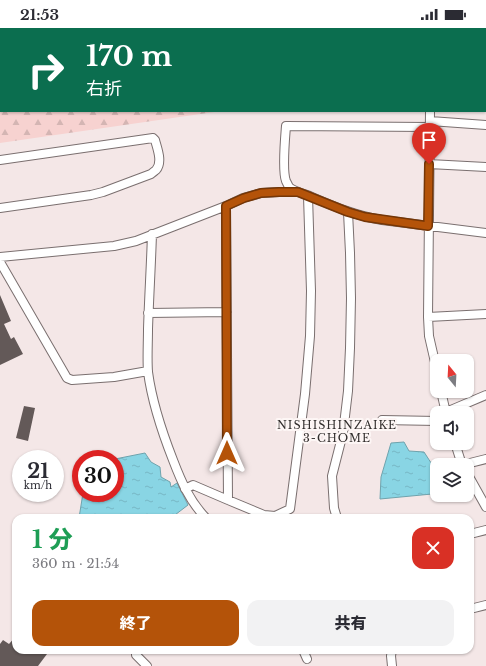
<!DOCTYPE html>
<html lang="ja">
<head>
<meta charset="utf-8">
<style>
  :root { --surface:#fff; --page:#f2f2f3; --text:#2b2b33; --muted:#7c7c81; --accent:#b45309 }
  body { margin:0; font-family:"Libre Baskerville","Noto Sans JP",serif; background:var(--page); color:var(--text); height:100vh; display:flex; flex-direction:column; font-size:15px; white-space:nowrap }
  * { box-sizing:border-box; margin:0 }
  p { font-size:13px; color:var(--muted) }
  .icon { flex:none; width:22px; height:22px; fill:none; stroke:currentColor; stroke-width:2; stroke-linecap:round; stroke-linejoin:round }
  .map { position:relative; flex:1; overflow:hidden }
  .side { position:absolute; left:12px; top:486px; width:462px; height:140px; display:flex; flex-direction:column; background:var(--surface); border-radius:12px; box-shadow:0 1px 3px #0004 }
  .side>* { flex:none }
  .banner { position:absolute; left:0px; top:0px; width:486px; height:84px; box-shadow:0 1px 3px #0004; background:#0b6e4f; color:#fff; overflow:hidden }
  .needle { width:26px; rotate:342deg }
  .fabs { position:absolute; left:430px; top:326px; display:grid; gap:8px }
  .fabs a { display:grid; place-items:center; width:44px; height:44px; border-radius:8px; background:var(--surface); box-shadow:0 1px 3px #0004; font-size:20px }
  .speed { position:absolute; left:12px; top:422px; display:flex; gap:8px; font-size:20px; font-weight:700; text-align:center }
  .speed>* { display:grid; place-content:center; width:52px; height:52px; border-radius:50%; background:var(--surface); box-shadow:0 1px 3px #0004; line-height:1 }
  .speed small { font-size:10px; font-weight:400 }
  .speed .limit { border:6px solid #d22; background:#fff; color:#111 }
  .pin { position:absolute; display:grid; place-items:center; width:34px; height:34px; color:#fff; margin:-41px -17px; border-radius:50% 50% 50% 0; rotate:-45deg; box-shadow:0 0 4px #0007 }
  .pin .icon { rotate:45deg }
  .me { position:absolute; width:44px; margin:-22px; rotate:0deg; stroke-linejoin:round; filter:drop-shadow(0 0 3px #0008) }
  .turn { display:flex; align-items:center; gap:14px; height:84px; padding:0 20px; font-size:18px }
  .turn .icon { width:52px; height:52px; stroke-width:2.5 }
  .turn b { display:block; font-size:28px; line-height:34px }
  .round { display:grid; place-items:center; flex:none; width:42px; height:42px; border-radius:12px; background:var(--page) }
  .summary { display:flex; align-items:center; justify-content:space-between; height:68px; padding:0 20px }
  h1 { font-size:24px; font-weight:800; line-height:30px; color:#1e9e55 }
  .action { display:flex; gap:8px; margin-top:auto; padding:8px 20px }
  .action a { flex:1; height:46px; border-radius:12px; background:var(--accent); color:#fff; font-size:16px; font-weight:800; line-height:46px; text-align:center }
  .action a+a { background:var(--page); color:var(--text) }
  .status { display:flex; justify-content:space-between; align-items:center; height:28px; padding:0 20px; background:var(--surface); direction:ltr }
  .status svg { height:11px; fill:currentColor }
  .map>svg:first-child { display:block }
  .forest { fill:url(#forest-firs) }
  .water { fill:url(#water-ripples); stroke:#6fa3ad }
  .building { fill:#635958 }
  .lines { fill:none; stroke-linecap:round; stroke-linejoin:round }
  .street-casing { stroke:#7a6f6f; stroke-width:10 }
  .street { stroke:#fff; stroke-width:8 }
  .route-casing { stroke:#753606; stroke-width:10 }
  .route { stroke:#b45309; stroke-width:7 }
  .labels { text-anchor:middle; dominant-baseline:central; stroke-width:4; stroke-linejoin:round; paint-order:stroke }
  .neighbourhood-label { font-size:11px; letter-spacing:1px; fill:#322e2d; stroke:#fdf6f5 }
</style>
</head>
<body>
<div class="status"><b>21:53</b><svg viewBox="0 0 49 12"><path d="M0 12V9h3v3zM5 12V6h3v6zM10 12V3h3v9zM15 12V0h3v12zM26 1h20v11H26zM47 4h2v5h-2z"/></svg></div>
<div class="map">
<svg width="486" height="638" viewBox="0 0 486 638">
  <defs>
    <pattern id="forest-firs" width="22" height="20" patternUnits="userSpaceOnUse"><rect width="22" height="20" fill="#f7d2d0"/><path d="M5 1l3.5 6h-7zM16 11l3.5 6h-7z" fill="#d4b5b3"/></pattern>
    <pattern id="water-ripples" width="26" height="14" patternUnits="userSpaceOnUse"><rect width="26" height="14" fill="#89d5e4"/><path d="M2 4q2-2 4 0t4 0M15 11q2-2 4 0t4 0" fill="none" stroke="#77b7c4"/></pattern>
  </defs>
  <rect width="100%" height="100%" fill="#f4e7e7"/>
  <path class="forest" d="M0 0H466L465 1H1V83H221L0 115Z"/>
  <path class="water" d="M404 414 409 423 424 424 437 444V460L432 466 380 471 381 449 391 415Z
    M145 425 151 434 160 439 161 449 170 454 171 459 177 455 188 477 171 490H79L83 465H115V431Z"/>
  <path class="building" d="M0 267 11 293 4 296 11 311 14 309 23 326 0 337Z
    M24 378 35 380 28 413 16 410Z
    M16 608V622H50L38 638H0V616L3 612 9 616Z"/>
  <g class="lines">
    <g class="street-casing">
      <path id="street" d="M485 3 486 2
        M485 34H486
        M430 83 428 289 429 308 437 343
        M430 93 486 97
        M429 99 286 98C285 111 282 143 286 153 287 155 288 157 289 159 295 164 305 166 312 169 335 179 357 188 382 192L486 205
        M0 132 153 110 155 112C157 120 163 134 156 142 155 143 153 144 151 146L103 164 91 167 0 180
        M429 136 486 139
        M226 178 228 472
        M152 206C151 238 149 270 148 301 148 315 147 330 148 344 152 374 162 404 173 432 181 453 190 474 206 490
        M0 229 114 218 136 213 226 178 243 170 261 165 279 164H297
        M0 234 67 350 72 352 114 349 148 343
        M148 285 227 284
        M428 289 486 286
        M441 363 446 385
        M446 384 486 367
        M382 392 437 393
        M455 415 462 437 486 431
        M467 445 486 479
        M185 461 193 457 228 472 264 487 275 488 290 481 305 366 310 308 311 263 308 168
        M337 490 334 480 332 448 343 405 348 363 350 320 351 270 350 225 348 184
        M470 506 486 502
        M470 581 486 577
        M136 622V627L147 638
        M303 622 307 631
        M392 638 391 628 392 622"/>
    </g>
    <use href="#street" class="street"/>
  </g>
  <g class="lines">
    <g class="route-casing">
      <path id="route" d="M227 425 226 178 244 170 261 165 279 164H298L348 184 365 189 428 198 429 136"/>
    </g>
    <use href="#route" class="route"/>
  </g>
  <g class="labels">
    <g class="neighbourhood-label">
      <text x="337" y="397">NISHISHINZAIKE<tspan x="337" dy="13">3-CHOME</tspan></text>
    </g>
  </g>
</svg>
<div class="fabs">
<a><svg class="needle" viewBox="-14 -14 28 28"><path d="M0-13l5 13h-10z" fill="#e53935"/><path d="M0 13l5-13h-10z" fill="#7c7c81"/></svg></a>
<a><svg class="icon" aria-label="sound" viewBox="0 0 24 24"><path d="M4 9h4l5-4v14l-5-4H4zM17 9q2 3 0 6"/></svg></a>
<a><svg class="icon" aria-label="layers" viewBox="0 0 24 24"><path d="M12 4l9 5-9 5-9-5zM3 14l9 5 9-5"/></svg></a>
</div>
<div class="speed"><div>21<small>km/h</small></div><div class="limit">30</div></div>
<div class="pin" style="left:429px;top:136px;background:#d93025"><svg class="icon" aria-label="arrive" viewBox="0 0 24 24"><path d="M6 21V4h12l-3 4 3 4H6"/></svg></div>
<svg class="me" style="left:227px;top:425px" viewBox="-20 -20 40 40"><path d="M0-17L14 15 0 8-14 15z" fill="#b45309" stroke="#fff" stroke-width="4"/></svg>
<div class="banner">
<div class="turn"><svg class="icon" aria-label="right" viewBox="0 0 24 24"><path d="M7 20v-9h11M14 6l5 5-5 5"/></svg><div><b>170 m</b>右折</div></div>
</div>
<section class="side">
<div class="summary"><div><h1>1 分</h1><p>360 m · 21:54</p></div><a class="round" style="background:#d93025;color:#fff"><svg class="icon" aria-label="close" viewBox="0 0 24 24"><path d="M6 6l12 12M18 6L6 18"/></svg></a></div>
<div class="action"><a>終了</a><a>共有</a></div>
</section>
</div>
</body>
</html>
